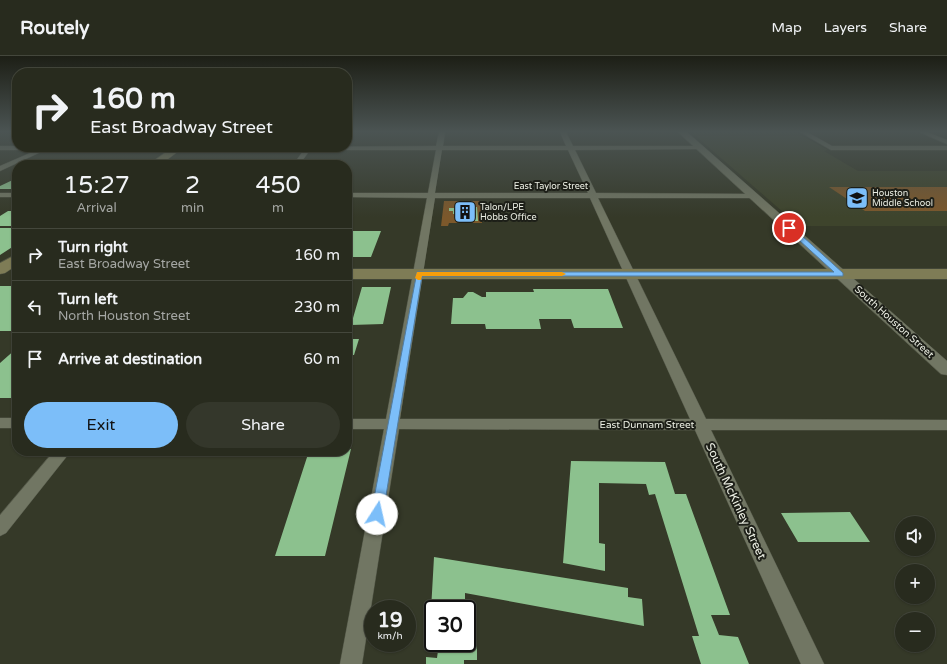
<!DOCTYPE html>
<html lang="en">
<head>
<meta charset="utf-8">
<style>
  :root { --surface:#282b1e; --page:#34372b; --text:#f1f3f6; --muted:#a5a7a4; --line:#44473c; --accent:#7cbef9 }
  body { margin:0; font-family:"Varela Round",sans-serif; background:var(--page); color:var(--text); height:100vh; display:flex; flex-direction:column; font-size:15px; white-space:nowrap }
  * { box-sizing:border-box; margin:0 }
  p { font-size:13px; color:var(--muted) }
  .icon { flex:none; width:22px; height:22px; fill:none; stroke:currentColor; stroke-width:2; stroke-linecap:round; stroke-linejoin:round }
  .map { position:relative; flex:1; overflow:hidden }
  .details { position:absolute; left:12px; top:104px; width:340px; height:296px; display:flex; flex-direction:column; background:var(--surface); border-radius:16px; box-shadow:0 1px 3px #0004,0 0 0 1px var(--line) }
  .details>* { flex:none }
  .guide { position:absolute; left:12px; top:12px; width:340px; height:84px; border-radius:16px; box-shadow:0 1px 3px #0004,0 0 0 1px var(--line); background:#282b1e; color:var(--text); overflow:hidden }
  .tools { position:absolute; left:895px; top:460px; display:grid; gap:8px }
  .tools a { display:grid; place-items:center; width:40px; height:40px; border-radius:50%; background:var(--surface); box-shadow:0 1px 3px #0004,0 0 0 1px var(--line); font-size:20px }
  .speed { position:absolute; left:364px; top:544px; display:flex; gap:8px; font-size:20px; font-weight:700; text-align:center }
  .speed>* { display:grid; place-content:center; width:52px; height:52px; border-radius:50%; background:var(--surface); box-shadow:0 1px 3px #0004,0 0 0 1px var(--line); line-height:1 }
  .speed small { font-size:10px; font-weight:400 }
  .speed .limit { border:2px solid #111; border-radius:6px; background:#fff; color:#111 }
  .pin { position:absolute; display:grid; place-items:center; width:34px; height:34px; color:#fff; margin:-17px; border:2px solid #fff; border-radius:50%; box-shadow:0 1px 4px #0007 }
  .me { position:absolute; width:44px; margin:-22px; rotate:10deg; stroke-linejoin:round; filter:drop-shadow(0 0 3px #0008) }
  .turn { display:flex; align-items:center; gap:14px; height:84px; padding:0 12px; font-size:18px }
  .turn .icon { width:52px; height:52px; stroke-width:2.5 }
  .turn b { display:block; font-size:28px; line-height:34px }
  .eta { display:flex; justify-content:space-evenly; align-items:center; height:68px; text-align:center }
  .eta b { font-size:24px; font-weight:600; line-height:28px }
  .button { display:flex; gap:8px; margin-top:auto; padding:8px 12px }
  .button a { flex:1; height:46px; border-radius:24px; background:var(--accent); color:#111; font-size:16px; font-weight:600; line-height:46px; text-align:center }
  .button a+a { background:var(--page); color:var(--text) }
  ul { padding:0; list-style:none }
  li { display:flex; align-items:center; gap:12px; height:52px; padding:0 12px; border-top:1px solid var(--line) }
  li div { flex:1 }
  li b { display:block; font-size:15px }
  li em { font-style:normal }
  header { display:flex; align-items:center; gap:24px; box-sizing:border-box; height:56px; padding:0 20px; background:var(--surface); border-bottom:1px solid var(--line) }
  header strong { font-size:19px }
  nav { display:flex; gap:22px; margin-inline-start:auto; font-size:14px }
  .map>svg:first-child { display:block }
  .built { fill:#3e442c }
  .green { fill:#7c582b }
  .building { fill:#8cc18e }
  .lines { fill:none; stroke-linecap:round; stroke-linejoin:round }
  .minor-casing { stroke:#525647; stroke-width:1 }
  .tertiary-casing { stroke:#525647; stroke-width:1 }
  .secondary-casing { stroke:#525647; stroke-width:1 }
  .minor { fill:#717663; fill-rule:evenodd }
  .tertiary { fill:#717663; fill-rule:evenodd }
  .secondary { fill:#7e7c56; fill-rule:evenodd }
  .route { fill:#7cbef9; stroke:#517ca2 }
  .slow { fill:#f59e0b }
  .labels { text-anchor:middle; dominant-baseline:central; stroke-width:4; stroke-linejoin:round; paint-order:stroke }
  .far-street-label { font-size:9px; fill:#edf0e5; stroke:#1d1f18 }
  .far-poi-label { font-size:9px; fill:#edf0e5; stroke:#1d1f18; text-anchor:start }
  .street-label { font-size:10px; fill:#edf0e5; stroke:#1d1f18 }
  .near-street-label { font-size:12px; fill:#edf0e5; stroke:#1d1f18 }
</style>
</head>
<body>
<header>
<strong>Routely</strong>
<nav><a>Map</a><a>Layers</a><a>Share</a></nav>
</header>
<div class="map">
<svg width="947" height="608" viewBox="0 0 947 608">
  <rect width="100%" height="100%" fill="#353928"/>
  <path class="built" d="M691 76H795L828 94 824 95 858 115H947V170H799Z"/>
  <path class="green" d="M829 131H947V155H865Z
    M444 145H481L482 167H449L448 170H441Z"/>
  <path class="building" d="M17 122V133H0V130Z
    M458 148H474V151H477L478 165H461V158H453V155H449V152H454Z
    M8 155H17V170H0V160Z
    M0 172H17V188L0 199Z
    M347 175H381L371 201H347Z
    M0 230H17V275H0Z
    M362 231H391L383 268 351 269Z
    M533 233H608L623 272H574L571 263H539L541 273H486L485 268H451L453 242H463L468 236H473L482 241H486V236H534Z
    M347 283H359L354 299H347Z
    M17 292V342H0V307Z
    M347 393H351L325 500H275L309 395H347Z
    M571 405 665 406 675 438H686L730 559H711L719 579 738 581 749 608H701L692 580H699L655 438 649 439 646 428 599 427V487L605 488V515L563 507Z
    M850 456 870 486H798L781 457Z
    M434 501 628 532V541L642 543 644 570 465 537V553H433V572H430Z
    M467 570H470L469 586H477V604H464V608H426V601L437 602 439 587H467Z"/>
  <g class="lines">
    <g class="minor-casing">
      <path id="minor" d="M439 76H445L443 90H566L560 76H566L573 90H700L702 91V93L575 94 596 137 757 138 758 140 754 142H598L706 363 947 364V374H711L824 608H801L695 374 399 373 362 608H340L384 373H347V363H386L427 142 347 141V137H428L436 94H310L299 109H293L306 91 436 90ZM442 94H568L588 137H435ZM435 142H590L690 363H400Z
        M800 76H807L832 90H947V94H831Z
        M919 76H927L947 84V88Z
        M0 90 180 91 181 92 178 94H45L0 115V110L37 94H0Z
        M0 137H17V141H0Z
        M0 362H17V372H0Z
        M54 395H71L6 477 0 480V459Z"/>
    </g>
    <g class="tertiary-casing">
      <path id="tertiary" d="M678 76H687L947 305V319L941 318Z"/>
    </g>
    <g class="secondary-casing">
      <path id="secondary" d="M173 91H184L160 109H148Z
        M17 198V209L5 217 0 218V207Z
        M347 213H947V223H347Z"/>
    </g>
    <use href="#minor" class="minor"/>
    <use href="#tertiary" class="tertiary"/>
    <use href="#secondary" class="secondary"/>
  </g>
  <linearGradient id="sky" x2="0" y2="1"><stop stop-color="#1d1f16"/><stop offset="0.47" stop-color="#4b5453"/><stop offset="1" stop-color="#4b5453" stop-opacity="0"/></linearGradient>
  <rect width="947" height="161" fill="url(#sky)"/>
  <path class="route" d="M787 170H791L843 217V220H422L383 458 381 461 377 463 372 461 371 458 417 216H834L787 173Z"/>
  <path class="slow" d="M417 216H562L566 218 562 220H422L421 224H418L415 222Z"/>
  <defs>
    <g id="school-square" transform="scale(1.15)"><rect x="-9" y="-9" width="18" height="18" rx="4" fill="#7cbef9" stroke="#1d1f18"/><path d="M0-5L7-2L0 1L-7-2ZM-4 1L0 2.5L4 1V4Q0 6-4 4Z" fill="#111"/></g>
    <g id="building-square" transform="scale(1.15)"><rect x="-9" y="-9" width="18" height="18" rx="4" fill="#7cbef9" stroke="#1d1f18"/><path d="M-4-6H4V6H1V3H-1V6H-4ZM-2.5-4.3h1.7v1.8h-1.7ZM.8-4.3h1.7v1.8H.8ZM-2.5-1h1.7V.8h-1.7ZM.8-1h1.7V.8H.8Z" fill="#111"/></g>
  </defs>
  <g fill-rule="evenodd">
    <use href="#school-square" x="857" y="142"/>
    <use href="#building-square" x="465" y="156"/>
  </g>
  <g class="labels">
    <g class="far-street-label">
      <text x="551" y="130">East Taylor Street</text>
    </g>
    <g class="far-poi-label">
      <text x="872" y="137">Houston<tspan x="872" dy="10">Middle School</tspan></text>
      <text x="480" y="151">Talon/LPE<tspan x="480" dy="10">Hobbs Office</tspan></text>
    </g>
    <g class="street-label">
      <text transform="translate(894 266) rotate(42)">South Houston Street</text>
      <text x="647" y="369">East Dunnam Street</text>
    </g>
    <g class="near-street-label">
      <text transform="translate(736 445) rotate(65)">South McKinley Street</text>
    </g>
  </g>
</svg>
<div class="tools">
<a><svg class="icon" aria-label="sound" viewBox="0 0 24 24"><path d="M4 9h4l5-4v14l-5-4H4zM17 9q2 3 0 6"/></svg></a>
<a>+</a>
<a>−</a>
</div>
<div class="speed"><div>19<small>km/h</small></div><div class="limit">30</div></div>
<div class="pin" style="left:789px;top:172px;background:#d93025"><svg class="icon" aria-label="arrive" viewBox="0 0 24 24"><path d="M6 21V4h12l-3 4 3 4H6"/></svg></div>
<svg class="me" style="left:377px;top:458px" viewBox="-20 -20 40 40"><circle r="19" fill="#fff"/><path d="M0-13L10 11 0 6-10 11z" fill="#7cbef9"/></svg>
<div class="guide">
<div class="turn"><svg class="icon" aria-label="right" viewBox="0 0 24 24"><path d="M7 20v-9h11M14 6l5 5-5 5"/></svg><div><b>160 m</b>East Broadway Street</div></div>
</div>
<section class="details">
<div class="eta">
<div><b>15:27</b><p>Arrival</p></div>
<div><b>2</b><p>min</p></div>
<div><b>450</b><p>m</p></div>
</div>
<ul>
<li><svg class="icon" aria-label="right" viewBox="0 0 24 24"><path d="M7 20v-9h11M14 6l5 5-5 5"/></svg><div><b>Turn right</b><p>East Broadway Street</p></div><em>160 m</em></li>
<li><svg class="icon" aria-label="left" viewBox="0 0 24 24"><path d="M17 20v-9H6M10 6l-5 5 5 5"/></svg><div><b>Turn left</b><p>North Houston Street</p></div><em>230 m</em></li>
<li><svg class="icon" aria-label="arrive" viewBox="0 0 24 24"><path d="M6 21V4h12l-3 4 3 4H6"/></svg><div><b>Arrive at destination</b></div><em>60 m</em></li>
</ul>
<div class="button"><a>Exit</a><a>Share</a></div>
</section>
</div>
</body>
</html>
